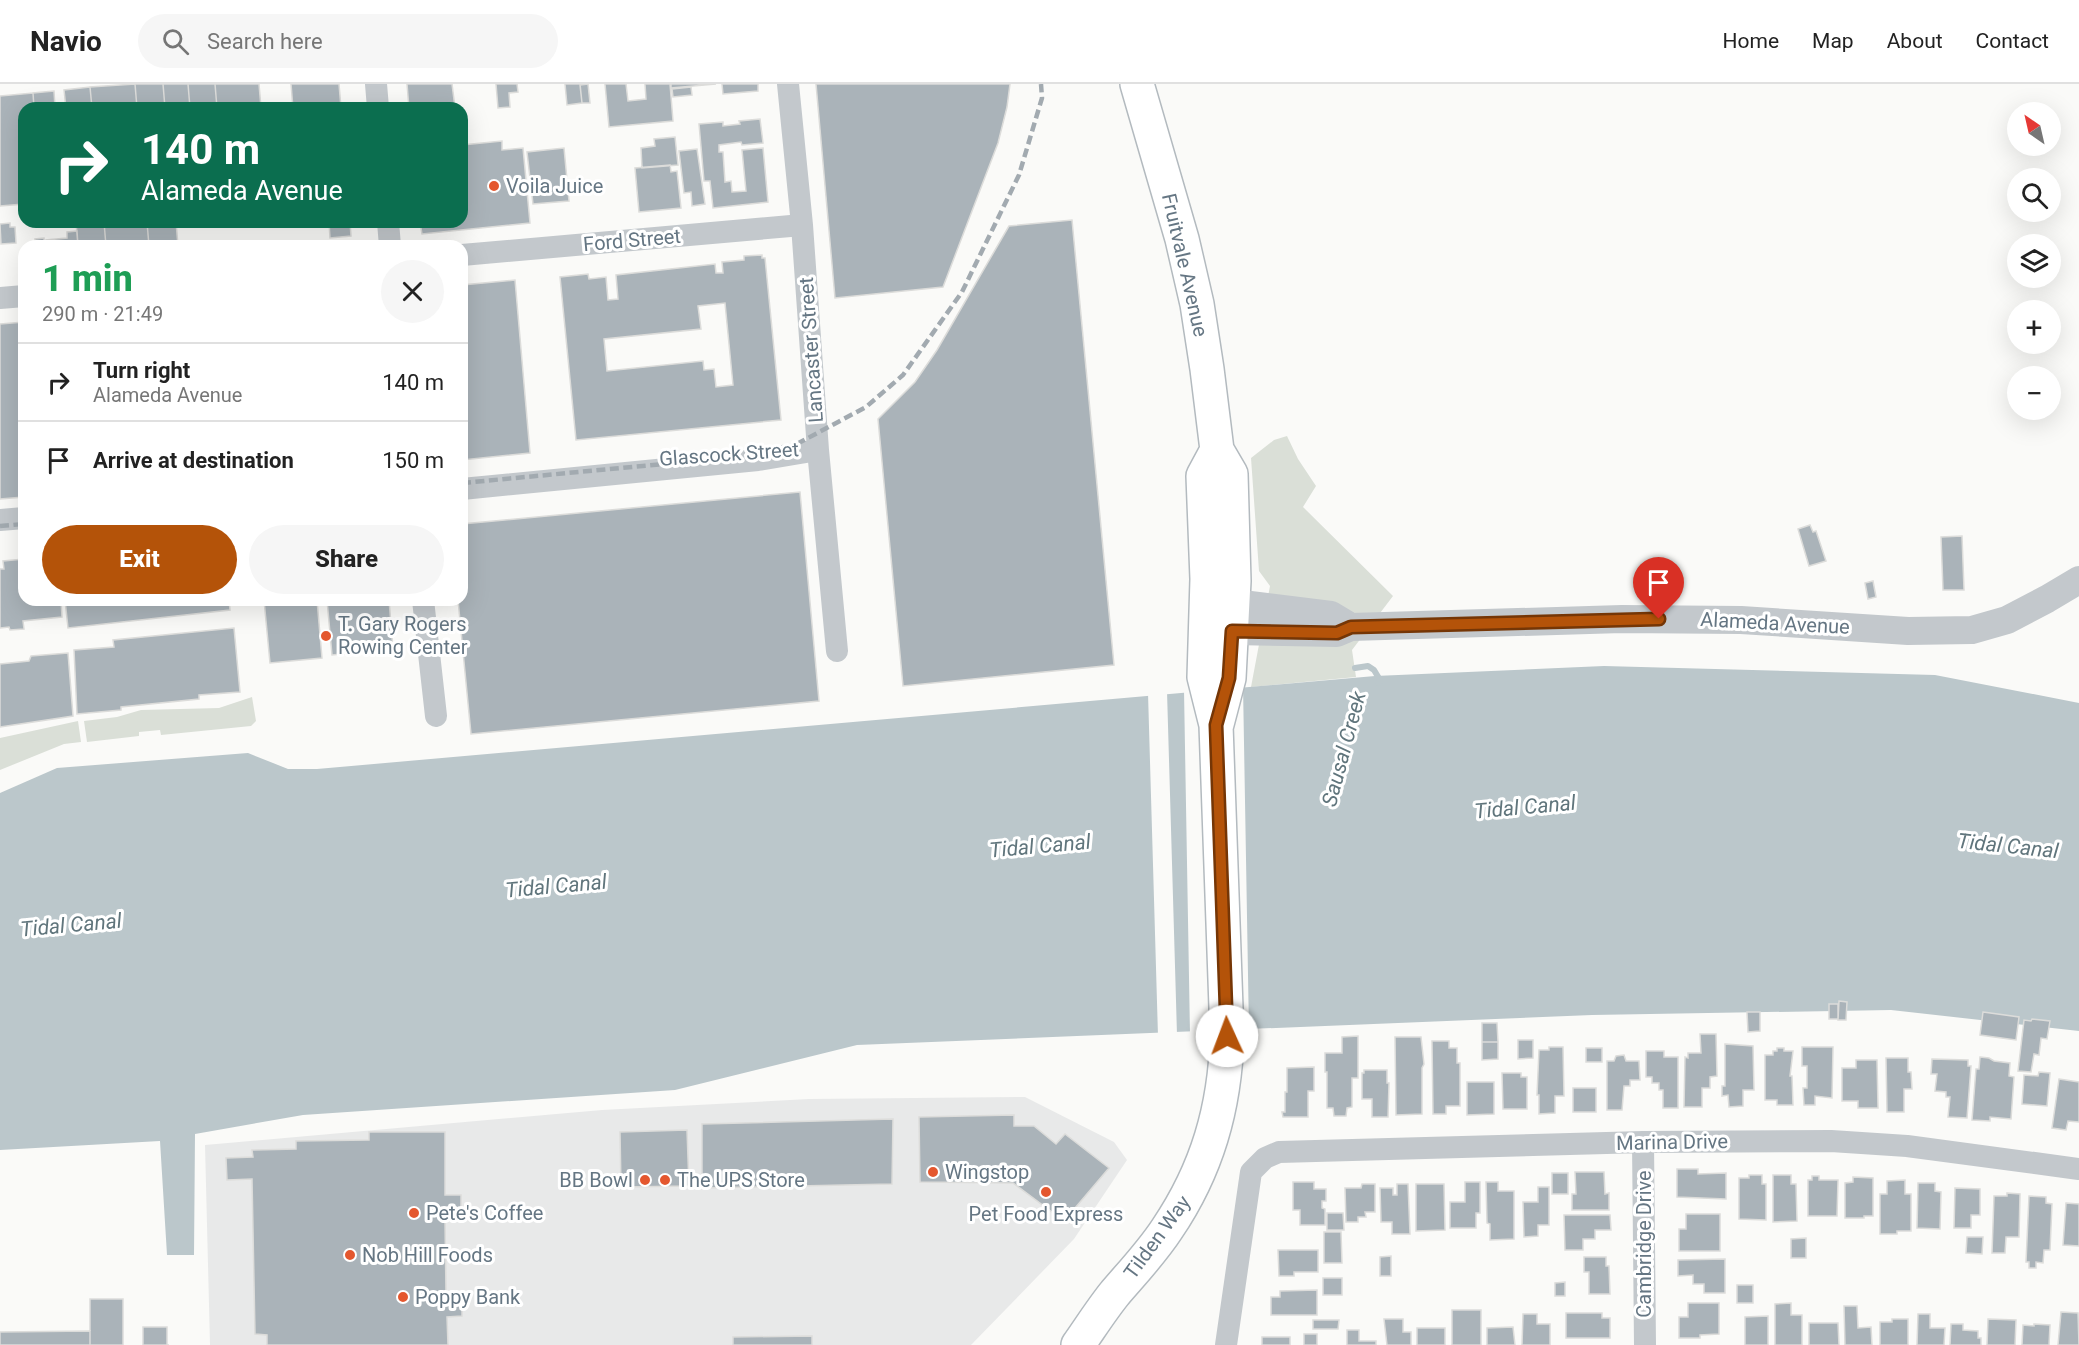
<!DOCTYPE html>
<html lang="en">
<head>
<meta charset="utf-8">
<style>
  :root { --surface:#fff; --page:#f6f6f6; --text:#222; --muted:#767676; --line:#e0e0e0; --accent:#b45309 }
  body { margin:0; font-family:Roboto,sans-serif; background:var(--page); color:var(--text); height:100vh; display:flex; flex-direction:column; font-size:22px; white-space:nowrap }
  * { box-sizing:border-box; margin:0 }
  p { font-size:20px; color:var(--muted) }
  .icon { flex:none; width:33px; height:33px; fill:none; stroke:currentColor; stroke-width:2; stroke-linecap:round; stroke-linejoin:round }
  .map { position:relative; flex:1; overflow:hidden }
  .side { position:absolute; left:18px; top:156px; width:450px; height:366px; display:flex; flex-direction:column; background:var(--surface); border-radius:18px; box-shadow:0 6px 24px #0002 }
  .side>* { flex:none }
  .hud { position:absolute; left:18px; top:18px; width:450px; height:126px; border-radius:18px; box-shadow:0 6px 24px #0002; background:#0b6e4f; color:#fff; overflow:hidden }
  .needle { width:39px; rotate:326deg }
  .controls { position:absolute; left:2007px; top:18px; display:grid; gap:12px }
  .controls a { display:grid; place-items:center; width:54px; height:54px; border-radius:50%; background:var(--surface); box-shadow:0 6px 24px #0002; font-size:30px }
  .pin { position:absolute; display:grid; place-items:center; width:51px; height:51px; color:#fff; margin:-62px -26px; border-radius:50% 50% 50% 0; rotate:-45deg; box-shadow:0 0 6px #0007 }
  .pin .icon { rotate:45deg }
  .me { position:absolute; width:66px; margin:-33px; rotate:358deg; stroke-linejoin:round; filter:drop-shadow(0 0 4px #0008) }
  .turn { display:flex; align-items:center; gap:21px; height:126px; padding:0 24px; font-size:27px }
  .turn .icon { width:78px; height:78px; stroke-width:2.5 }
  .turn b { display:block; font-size:42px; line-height:51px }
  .round { display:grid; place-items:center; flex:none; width:63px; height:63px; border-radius:32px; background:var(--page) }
  .overview { display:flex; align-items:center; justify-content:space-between; height:102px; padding:0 24px }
  h1 { font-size:36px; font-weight:800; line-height:45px; color:#1e9e55 }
  .cta { display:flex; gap:12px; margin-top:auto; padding:12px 24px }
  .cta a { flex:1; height:69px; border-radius:36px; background:var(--accent); color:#fff; font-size:24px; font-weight:800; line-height:69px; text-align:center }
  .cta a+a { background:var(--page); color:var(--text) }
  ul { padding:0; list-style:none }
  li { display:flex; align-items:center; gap:18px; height:78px; padding:0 24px; border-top:2px solid var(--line) }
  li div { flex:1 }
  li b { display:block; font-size:22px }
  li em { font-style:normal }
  header { display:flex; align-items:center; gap:36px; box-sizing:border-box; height:84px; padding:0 30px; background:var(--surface); border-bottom:2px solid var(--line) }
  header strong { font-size:28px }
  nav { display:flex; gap:33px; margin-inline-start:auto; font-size:21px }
  .search { width:420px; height:54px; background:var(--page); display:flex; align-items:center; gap:15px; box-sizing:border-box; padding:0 21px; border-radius:33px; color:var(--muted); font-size:22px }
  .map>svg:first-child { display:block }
  .built { fill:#e8e9e9 }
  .green { fill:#dadfd7 }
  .water { fill:#bbc7cb }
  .pier { fill:#fafaf8 }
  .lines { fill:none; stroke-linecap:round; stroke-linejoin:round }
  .stream { stroke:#bbc7cb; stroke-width:6 }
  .building { fill:#aab3b9; stroke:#dcdcda; stroke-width:1.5; fill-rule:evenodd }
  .secondary-casing { stroke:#b3babf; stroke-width:36 }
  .minor { stroke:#c3c8cc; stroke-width:22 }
  .tertiary { stroke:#c3c8cc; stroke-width:28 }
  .secondary { stroke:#fff; stroke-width:33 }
  .rail { stroke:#a2aab0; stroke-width:4.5; stroke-dasharray:9 4.5; stroke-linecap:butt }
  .route-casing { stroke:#753606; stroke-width:15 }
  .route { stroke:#b45309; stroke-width:10 }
  .poi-dot { fill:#e4572e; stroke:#fff; stroke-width:2 }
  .labels { text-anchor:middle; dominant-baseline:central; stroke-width:6; stroke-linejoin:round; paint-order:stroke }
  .poi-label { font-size:20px; fill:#657683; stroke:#fff; text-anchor:start }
  .street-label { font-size:20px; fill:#657683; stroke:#fff }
  .water-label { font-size:21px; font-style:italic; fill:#60757c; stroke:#fff }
</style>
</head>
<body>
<header>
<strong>Navio</strong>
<div class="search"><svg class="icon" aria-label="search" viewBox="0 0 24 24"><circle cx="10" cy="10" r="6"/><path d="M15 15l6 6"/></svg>Search here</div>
<nav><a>Home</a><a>Map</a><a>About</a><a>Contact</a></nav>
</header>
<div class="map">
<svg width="2079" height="1261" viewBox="0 0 2079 1261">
  <rect width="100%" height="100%" fill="#fafaf8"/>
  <path class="built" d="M1025 1013 1114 1058 1127 1076 1074 1155 971 1261H210L205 1061 602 1026 809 1015Z"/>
  <path class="green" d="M1287 352 1298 375 1316 402 1303 423 1393 512 1352 566 1356 593 1251 603 1270 502 1259 487 1251 374 1274 356Z
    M252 613 256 637 251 642 161 651 160 646 139 648V652L87 658 84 637 117 633 141 626 219 624Z
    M78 637 81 658 64 660 0 686V654Z"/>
  <path class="water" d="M1604 582 1935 591 2079 619V947L1891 926 1592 931 857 961 675 1006 303 1031 195 1050 194 1171H167L160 1057 0 1066V709L57 684 248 669 288 685H317L1375 592Z"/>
  <path class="pier" d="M1243 601 1249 948 1190 951 1184 606Z
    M1167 607 1177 951 1158 952 1148 609Z"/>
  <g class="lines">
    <path class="stream" d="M1355 584 1368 582 1374 586 1380 596 1379 599"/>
  </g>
  <path class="building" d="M135 0 137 24H92L90 3Z
    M135 0H163L165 24H137Z
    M163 0H188L190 24H165Z
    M188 0H215L217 24H190Z
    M215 0H259L261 24H217Z
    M291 0H339L341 24H293Z
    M407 0H452L455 24H409Z
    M496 0H517L518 8 509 9 510 23 498 24Z
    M565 0H580L582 19 567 21Z
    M588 0 590 19H582L580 1Z
    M605 0H626L628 17 646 15 645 0H670L673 37 609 43Z
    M671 0H716L671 4Z
    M722 0H758V7L723 10Z
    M816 0H1010L1007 23 998 59 943 203 835 214Z
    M90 3 92 24H66L64 6Z
    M691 3 692 11 673 13 672 5Z
    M54 7 55 24H34L33 9Z
    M33 9 34 24H24V120L0 122V12Z
    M760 35 763 59 742 61 741 58 719 61V68H723L725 98 731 97 732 108 746 107 742 66 763 64 768 118 713 124 710 97H704L699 40 723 38V42L740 40 739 37Z
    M675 53 678 81 642 84 641 64 655 62 654 55Z
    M502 57V66L523 64 530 139 422 150 420 138H462V61Z
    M564 64 569 117 533 120 527 68Z
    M697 65 705 120 692 122 691 108 684 109 679 67Z
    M670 81 671 88 677 87 681 124 639 128 635 84Z
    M1072 136 1114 581 903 602 878 335 915 298 937 266 1009 142Z
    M76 138H104L106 162H78Z
    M104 138H147L149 162H106Z
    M147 138H176L178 162H149Z
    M329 138H350L351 152 330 154Z
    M10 139V143H15L16 159 1 160 0 140Z
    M77 147 78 162H46V156L67 154V148Z
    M44 154V162H36L35 155Z
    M762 171V174H765L781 336 576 356 560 193 588 190 589 195 606 193 608 216 618 215 616 191 715 180 716 189H723L722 178 744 176V172ZM725 219 733 301 716 303 714 285 704 286 703 277 607 287 604 255 701 245 698 222Z
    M515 196 530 369 462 376V201Z
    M24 238V413L0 415V240Z
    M800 408 819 617 471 650 458 516H462V440Z
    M1810 441 1813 448 1816 447 1826 477 1809 482 1798 445Z
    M1962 452 1964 506H1943L1941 453Z
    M24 475V516H61L62 533 23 537 24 545 10 546 9 543 0 544V485H4L3 477Z
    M1873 497 1876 513 1868 515 1865 499Z
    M65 516H229L230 526 68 544Z
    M264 516H317L322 574 270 579Z
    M327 516H389L393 565 332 571Z
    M234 544 240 608 199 611V615L121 623V626L77 630 74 566 114 563 113 556Z
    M68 569 73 632 0 643V580L29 577 31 572Z
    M1839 917 1847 918 1846 936H1838Z
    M1829 920H1838V935H1829Z
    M1747 928H1760V947L1748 948Z
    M1983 928 2019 933 2016 956 1980 951Z
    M2032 935 2050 937 2047 955 2041 954 2039 971 2034 970 2031 988 2018 987 2024 936 2031 937Z
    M1482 939H1497L1498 958H1482Z
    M1700 950H1716L1717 992 1710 993V1004H1702V1023H1684L1685 973 1688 974V969H1701Z
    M1358 952V994H1352V1023L1347 1024 1346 1032H1334L1333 1024H1327V988H1325V969H1342V953Z
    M1395 953H1421L1424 980 1422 984V1030L1396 1031Z
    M1518 956H1533V974L1518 975Z
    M1432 957H1449V964H1457V979H1460V1022H1446V1030H1433Z
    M1482 958H1498V975L1482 976Z
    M1725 960 1753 962 1754 1006H1743V1022L1729 1023 1728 1011 1722 1012V1002H1725Z
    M1549 963H1563L1564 1012H1555V1029L1539 1030V1011H1537L1539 966H1549Z
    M1802 963H1833L1832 1014 1815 1012V1021H1804L1803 1004H1807V982H1802Z
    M1586 964H1602V978H1586Z
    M1777 964H1784V967H1793L1790 992H1792L1793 1021H1777V1016H1765V971H1773V967H1777Z
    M1646 967H1664V973H1678V1024H1663V1006H1659V999H1652V993H1646Z
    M1624 971 1626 977H1639L1640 996H1630V1002H1624L1622 1026H1607V977H1614L1616 972Z
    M1980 973 1989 974 1994 977 2010 979 2009 992 2014 993 2011 1035 1990 1033V1037L1972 1036 1976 985H1979Z
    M1886 974H1908V988H1911L1912 1005H1904V1028H1887Z
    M1932 975 1968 976V982H1971L1967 1034 1948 1033 1950 1013H1946V1008L1935 1007 1937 990H1931Z
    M1856 976H1877L1878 1024H1858V1017H1842V984H1856Z
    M1314 983V1007H1308V1033H1283L1282 1028H1285V1008H1287V984Z
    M1364 986H1387V999H1389L1388 1033H1372V1015H1362V989H1364Z
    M2039 988 2050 989 2047 1022 2022 1020 2024 991 2038 992Z
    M1502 989H1521V993H1527V1025H1503Z
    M2059 995 2079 998V1038L2068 1037 2066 1046 2052 1044Z
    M1467 998H1494V1030L1467 1031Z
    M1573 1004H1596V1028H1573Z
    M1014 1031V1042H1034L1056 1060 1065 1050 1109 1084 1064 1137 1013 1099 920 1098 919 1033Z
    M893 1035 892 1100 702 1104V1040Z
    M687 1046 689 1102 621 1103 620 1048Z
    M369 1048H445V1111H461V1136H445L446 1208 462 1207V1232L447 1233 448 1261H267V1251L255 1250 252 1095 227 1096 226 1074 253 1073 252 1066 296 1065V1057L369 1056Z
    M1677 1085H1698V1090L1726 1089V1115L1677 1113Z
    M1575 1088H1604L1605 1110 1609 1109V1126H1572V1110H1576Z
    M1552 1089H1568V1110H1552Z
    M1749 1091H1762V1100H1766V1136L1739 1135V1094H1749Z
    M1773 1091H1791V1100H1796L1797 1137 1773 1138Z
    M1812 1092H1819V1096H1838L1837 1132H1808V1096H1812Z
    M1853 1093 1873 1094V1132H1864V1134H1845V1099L1853 1098Z
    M1905 1096V1110H1911V1147H1897V1150H1880V1110H1887V1097Z
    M1293 1098H1314V1105H1326V1117H1322V1124L1325 1125V1141H1300V1126H1293Z
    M1465 1098H1480V1129H1476V1144H1450V1118H1465Z
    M1486 1098H1498V1107H1514V1155L1490 1156V1140L1487 1139Z
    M1918 1099H1935V1107L1941 1108 1940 1145 1917 1144Z
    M1362 1100H1375V1128H1365L1366 1133H1358V1138H1346L1345 1104H1361Z
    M1397 1100H1408L1410 1150H1392V1138H1381L1380 1104H1393V1111H1397Z
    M1416 1100H1444L1445 1146 1416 1147Z
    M1538 1103H1549V1141H1538V1152L1524 1153 1523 1118H1538Z
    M1955 1104 1980 1105V1131H1971V1144H1954Z
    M2007 1109 2020 1110 2019 1153H2006L2005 1169H1992L1994 1112H2007Z
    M2029 1112 2046 1113V1119L2052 1120 2050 1166H2044L2043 1179 2036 1178V1184H2029V1178H2026Z
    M2066 1119 2079 1120V1162L2063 1161Z
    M1327 1129H1343L1344 1146H1327Z
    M1686 1130H1720V1167H1679V1145H1686Z
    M1564 1131H1610L1611 1146H1595V1155H1583V1166H1565Z
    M1324 1148H1341L1342 1179H1324Z
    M1967 1153H1983L1982 1170 1966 1169Z
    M1806 1154V1174H1791V1155Z
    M1278 1166H1318V1188H1294V1192H1279Z
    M1391 1172V1192H1380V1173Z
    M1584 1173H1606V1182H1609L1610 1210H1589V1188H1584Z
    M1725 1175V1209H1704V1200H1693V1191L1678 1192V1176Z
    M1323 1194H1342V1211H1323Z
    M1565 1198V1212H1555V1199Z
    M1737 1201H1753V1219H1737Z
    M1317 1206V1231H1271V1213H1280V1207Z
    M90 1215H123V1261H90Z
    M1688 1219H1719V1250L1700 1251V1254H1679V1233H1688Z
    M1791 1219V1231H1802V1261H1775V1220Z
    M1844 1222H1857L1858 1244 1871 1243 1872 1261H1845Z
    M1452 1226H1481V1261H1452Z
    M2061 1228 2078 1229 2079 1261H2058Z
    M1566 1229H1602V1234H1610V1254H1566Z
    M1523 1230H1537V1240H1550V1261H1522Z
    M1918 1230H1930V1244H1945L1944 1261H1917Z
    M1768 1232V1261H1745V1233Z
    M1384 1235H1403V1248H1411V1261H1387Z
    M1892 1235H1908V1261H1880V1238H1892Z
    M1988 1235 2016 1236 2015 1261H1987Z
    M1313 1236H1339L1338 1245H1313Z
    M1809 1239H1838L1839 1261H1809Z
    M1951 1240H1963V1246L1978 1247V1254H1981V1261H1950Z
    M2034 1240 2050 1241 2049 1261H2022L2023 1241 2034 1242Z
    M143 1243H167V1261H169H143Z
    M1513 1243 1515 1261H1487V1244Z
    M1417 1244H1445V1261H1417Z
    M1347 1246H1359V1257H1376V1261H1347Z
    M90 1247V1261H0V1248Z
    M1304 1250H1317V1261H1304Z
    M812 1252V1261H733V1253Z
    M1262 1253H1290V1261H1262Z"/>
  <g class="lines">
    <g class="secondary-casing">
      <path id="secondary" d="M1137 0 1182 155 1197 220 1207 285 1217 366 1231 390 1234 497 1229 594 1217 640
        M1078 1261C1090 1244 1102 1225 1115 1209 1133 1188 1152 1168 1167 1145 1207 1086 1225 1024 1227 952L1216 641 1204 593 1207 495 1203 392 1217 366"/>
    </g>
    <path class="minor" d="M376 0 378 24
      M788 0 802 141 818 366 837 567
      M388 138 390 162
      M462 171 802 141
      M0 214 24 212
      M462 405 758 376 818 366
      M0 436 24 434
      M423 516 436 632
      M1643 1058 1645 1261
      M1226 1261 1251 1088 1265 1074 1279 1068 1643 1058 1831 1057 1907 1062 2079 1085"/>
    <path class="tertiary" d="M1211 528 1234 519 1331 531 1346 540
      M1213 536 1231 547 1337 549 1351 543 1622 535 1741 536 1908 547 1972 546 2007 536 2047 515 2079 496"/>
    <use href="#secondary" class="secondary"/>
    <path class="rail" d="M462 399 727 374 793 362 866 323 903 291 962 208 1019 91 1042 14 1041 0
      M0 442 24 440"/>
  </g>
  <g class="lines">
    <g class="route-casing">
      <path id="route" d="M1227 952 1216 641 1229 594 1232 547 1337 549 1351 543 1659 535"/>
    </g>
    <use href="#route" class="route"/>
  </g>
  <g class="poi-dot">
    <circle cx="494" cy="102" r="6"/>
    <circle cx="326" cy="552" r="6"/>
    <circle cx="933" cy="1088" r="6"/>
    <circle cx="645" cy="1096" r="6"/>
    <circle cx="665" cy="1096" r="6"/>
    <circle cx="1046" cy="1108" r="6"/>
    <circle cx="414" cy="1129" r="6"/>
    <circle cx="350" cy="1171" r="6"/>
    <circle cx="403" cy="1213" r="6"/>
  </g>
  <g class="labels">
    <g class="poi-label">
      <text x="506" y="102">Voila Juice</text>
      <text x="338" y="540">T. Gary Rogers<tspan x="338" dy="23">Rowing Center</tspan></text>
      <text x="945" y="1088">Wingstop</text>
      <text x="633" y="1096" text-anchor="end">BB Bowl</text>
      <text x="677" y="1096">The UPS Store</text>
      <text x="426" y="1129">Pete's Coffee</text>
      <text x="1046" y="1130" text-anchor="middle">Pet Food Express</text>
      <text x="362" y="1171">Nob Hill Foods</text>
      <text x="415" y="1213">Poppy Bank</text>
    </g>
    <g class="street-label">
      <text transform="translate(632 156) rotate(-5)">Ford Street</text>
      <text transform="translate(1185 181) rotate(77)">Fruitvale Avenue</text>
      <text transform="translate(811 266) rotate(-94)">Lancaster Street</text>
      <text transform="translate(729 370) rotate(-4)">Glascock Street</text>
      <text transform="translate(1775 539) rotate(3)">Alameda Avenue</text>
      <text transform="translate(1672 1058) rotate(-1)">Marina Drive</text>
      <text transform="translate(1157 1153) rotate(-54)">Tilden Way</text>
      <text transform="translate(1644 1160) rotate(-90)">Cambridge Drive</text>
    </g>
    <g class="water-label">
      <text transform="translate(1344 665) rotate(-75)">Sausal Creek</text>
      <text transform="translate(1525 723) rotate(-5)">Tidal Canal</text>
      <text transform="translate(1040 762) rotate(-5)">Tidal Canal</text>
      <text transform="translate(2008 762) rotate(6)">Tidal Canal</text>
      <text transform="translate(556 802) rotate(-5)">Tidal Canal</text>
      <text transform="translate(71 841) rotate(-5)">Tidal Canal</text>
    </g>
  </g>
</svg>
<div class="controls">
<a><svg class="needle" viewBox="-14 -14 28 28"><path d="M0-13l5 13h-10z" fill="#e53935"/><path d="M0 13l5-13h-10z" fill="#767676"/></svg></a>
<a><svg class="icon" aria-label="search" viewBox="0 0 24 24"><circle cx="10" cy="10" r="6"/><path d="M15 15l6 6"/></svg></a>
<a><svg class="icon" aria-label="layers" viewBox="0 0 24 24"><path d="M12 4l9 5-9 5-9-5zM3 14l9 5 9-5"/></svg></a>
<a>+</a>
<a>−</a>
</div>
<div class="pin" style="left:1659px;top:535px;background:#d93025"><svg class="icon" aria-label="arrive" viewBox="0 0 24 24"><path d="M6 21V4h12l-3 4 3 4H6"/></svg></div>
<svg class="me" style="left:1227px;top:952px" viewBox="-20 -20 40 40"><circle r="19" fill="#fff"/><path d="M0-13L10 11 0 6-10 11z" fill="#b45309"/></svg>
<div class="hud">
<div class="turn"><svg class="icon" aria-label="right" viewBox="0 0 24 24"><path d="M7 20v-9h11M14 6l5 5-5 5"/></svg><div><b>140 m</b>Alameda Avenue</div></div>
</div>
<section class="side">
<div class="overview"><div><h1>1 min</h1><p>290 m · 21:49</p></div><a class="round"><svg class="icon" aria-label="close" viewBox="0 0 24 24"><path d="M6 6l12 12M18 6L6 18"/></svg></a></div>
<ul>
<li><svg class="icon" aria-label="right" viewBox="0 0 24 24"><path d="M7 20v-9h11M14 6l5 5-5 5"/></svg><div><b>Turn right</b><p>Alameda Avenue</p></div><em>140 m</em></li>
<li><svg class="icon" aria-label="arrive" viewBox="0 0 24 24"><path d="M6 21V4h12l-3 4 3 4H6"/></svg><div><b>Arrive at destination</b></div><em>150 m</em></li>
</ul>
<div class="cta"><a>Exit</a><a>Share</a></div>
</section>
</div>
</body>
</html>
